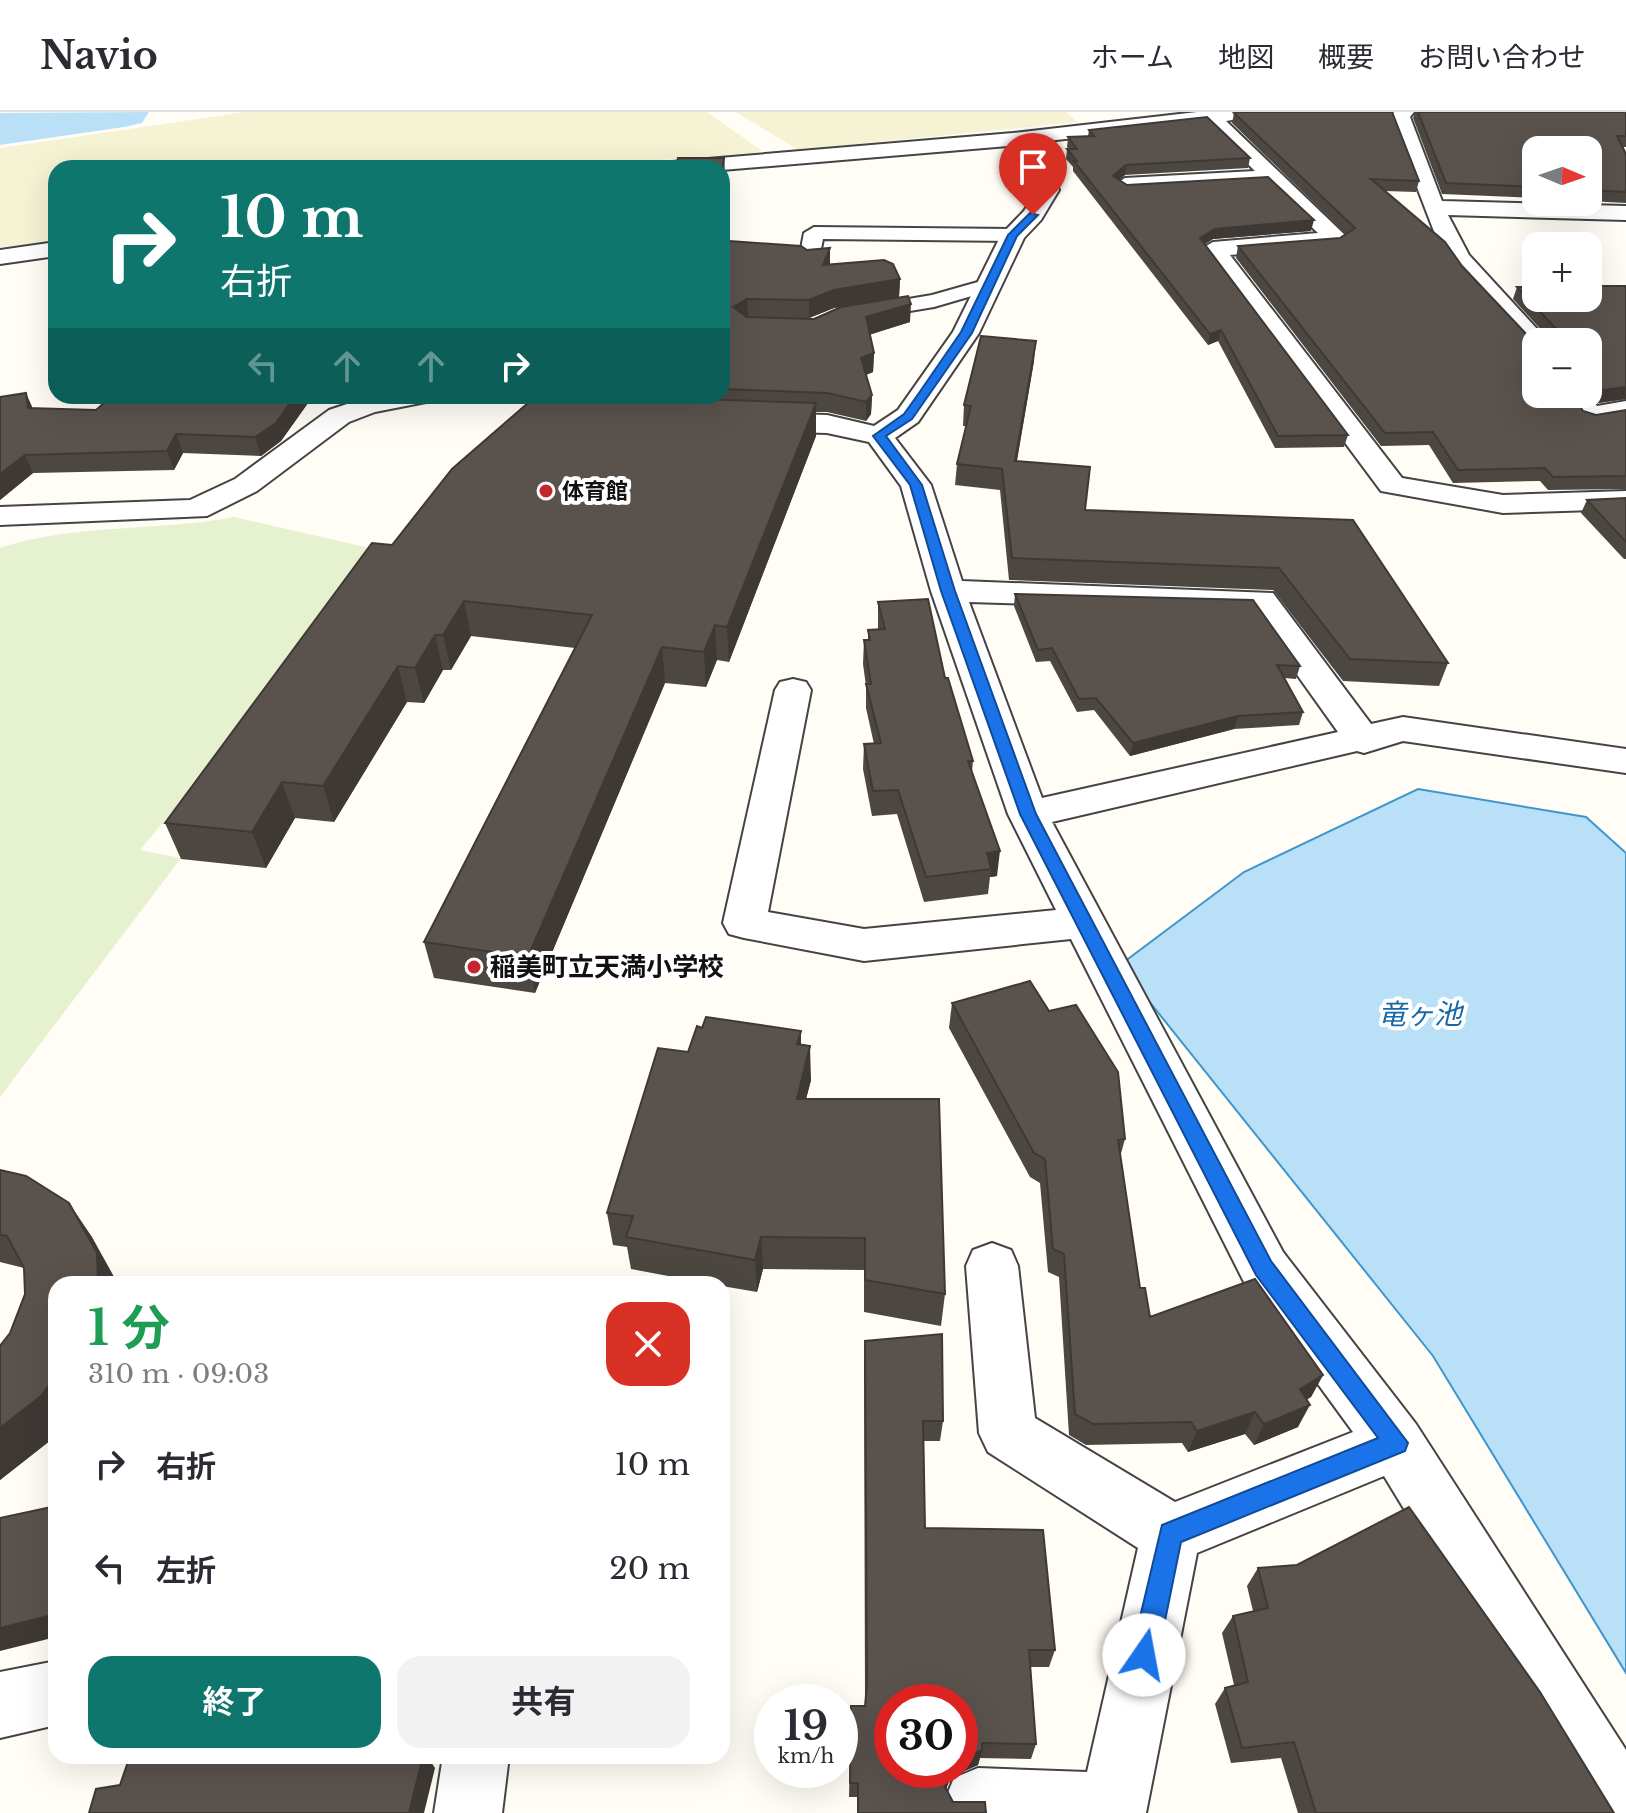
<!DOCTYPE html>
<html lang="ja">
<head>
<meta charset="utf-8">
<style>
  :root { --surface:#fff; --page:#f2f2f3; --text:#2b2b33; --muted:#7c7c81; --line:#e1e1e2; --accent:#0f766e }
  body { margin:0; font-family:"Libre Baskerville","Noto Sans JP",serif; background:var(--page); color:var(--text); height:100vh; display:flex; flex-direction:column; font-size:30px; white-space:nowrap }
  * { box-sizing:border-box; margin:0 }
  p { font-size:26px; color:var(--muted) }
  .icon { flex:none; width:44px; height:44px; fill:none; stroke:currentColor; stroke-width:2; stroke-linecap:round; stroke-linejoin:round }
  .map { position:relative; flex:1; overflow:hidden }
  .sheet { position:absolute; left:48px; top:1164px; width:682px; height:488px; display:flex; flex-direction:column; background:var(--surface); border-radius:24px; box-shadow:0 8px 32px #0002 }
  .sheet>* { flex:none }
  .banner { position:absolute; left:48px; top:48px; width:682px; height:244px; border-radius:24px; box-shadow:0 8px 32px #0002; background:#0f766e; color:#fff; overflow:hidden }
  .needle { width:52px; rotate:92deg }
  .fabs { position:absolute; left:1522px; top:24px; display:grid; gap:16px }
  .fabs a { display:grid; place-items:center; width:80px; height:80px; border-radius:16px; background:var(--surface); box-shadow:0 8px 32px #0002; font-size:40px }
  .speed { position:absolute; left:754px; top:1572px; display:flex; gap:16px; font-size:40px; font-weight:700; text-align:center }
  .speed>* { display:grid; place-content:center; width:104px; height:104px; border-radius:50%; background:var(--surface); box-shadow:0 8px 32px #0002; line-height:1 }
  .speed small { font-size:20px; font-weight:400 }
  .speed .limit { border:12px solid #d22; background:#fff; color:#111 }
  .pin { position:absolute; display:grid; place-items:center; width:68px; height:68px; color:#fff; margin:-82px -34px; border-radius:50% 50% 50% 0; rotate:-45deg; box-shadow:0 0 8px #0007 }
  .pin .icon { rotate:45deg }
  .me { position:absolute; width:88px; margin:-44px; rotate:12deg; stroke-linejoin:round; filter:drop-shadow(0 0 6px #0008) }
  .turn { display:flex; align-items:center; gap:28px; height:168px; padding:0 40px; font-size:36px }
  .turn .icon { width:104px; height:104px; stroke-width:2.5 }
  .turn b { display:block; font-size:56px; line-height:68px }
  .lanes { display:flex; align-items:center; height:76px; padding:0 40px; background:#0003; justify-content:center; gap:40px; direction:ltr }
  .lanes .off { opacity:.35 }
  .round { display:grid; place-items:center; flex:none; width:84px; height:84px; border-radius:24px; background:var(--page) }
  .overview { display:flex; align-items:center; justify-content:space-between; height:136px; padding:0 40px }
  h1 { font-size:48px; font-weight:700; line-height:60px; color:#1e9e55 }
  .cta { display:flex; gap:16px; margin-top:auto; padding:16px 40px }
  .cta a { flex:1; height:92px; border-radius:24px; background:var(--accent); color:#fff; font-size:32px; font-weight:700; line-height:92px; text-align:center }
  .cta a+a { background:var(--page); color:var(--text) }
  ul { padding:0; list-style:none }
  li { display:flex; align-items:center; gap:24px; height:104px; padding:0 40px }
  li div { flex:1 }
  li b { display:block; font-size:30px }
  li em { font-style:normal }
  header { display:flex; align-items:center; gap:48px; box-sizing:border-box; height:112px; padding:0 40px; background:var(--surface); border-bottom:2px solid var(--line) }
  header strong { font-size:38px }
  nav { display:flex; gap:44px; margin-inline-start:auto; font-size:28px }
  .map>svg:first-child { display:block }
  .farmland { fill:#f6f3d4 }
  .pitch { fill:#e6f2cf }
  .water { fill:#b9e0f7; stroke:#3f96cf; stroke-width:2 }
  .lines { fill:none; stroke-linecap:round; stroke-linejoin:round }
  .river { fill:#b9e0f7; fill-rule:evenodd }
  .service-casing { stroke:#444; stroke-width:4 }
  .minor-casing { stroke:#444; stroke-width:4 }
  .service { fill:#fff; fill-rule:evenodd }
  .minor { fill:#fff; fill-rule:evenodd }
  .wall { fill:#4d4742; fill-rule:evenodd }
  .shaded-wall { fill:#3f3936 }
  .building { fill:#5a524d; stroke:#3f3936; stroke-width:2 }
  .route { fill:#1a73e8; stroke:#114b97; stroke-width:2 }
  .poi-dot { fill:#c4262e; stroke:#fff; stroke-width:3 }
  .labels { text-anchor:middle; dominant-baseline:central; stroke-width:8; stroke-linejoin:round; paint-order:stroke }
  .far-poi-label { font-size:22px; font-weight:bold; fill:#111; stroke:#fff; text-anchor:start }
  .poi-label { font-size:26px; font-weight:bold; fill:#111; stroke:#fff; text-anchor:start }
  .water-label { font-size:28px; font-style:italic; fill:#1768a6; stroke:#fff }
</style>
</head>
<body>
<header>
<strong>Navio</strong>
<nav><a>ホーム</a><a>地図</a><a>概要</a><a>お問い合わせ</a></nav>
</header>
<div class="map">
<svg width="1626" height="1701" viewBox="0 0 1626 1701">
  <rect width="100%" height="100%" fill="#fffdf5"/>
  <path class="farmland" d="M245 0H707L761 38 756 42 727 45 633 49 573 56H56V130L0 135V36Z
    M736 0H1066L1077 10 798 38Z"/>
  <path class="pitch" d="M234 405 400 443 337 501 140 738 181 746 0 985V436C75 411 157 420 234 405Z"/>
  <path class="water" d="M1418 677 1586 705 1626 741V1561L1433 1244 1120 853 1244 760Z"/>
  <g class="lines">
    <path class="river" d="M149 0 142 11 124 15 0 33V1Z"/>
    <g class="service-casing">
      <path id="service" d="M814 115 1013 117 1023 123 1013 129 823 127 819 147 809 153 799 147 804 121Z
        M992 166 999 168 1002 172 999 176 934 195 861 207 851 201 861 195 932 183Z"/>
    </g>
    <g class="minor-casing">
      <path id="minor" d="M1197 0H1260L1257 4 1226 9 1349 127 1337 134 1230 143 1402 366 1503 383 1626 379V397L1503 401 1381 379 1201 137 1213 130 1318 121 1267 72 1125 80 1114 73 1125 66 1255 59 1206 11 1030 31 1049 51 1059 78 1041 108 1024 126 979 221 918 310 895 326 931 373 962 469 1273 481 1371 612 1403 605 1626 637V661L1403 629 1364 641 1357 639 1052 710 1283 1140 1416 1312 1626 1638V1701H1589L1384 1364 1197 1441 1146 1701H949L944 1690 954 1666 978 1656 1087 1660 1138 1436 988 1340 979 1321 966 1154 973 1138 992 1131 1011 1138 1018 1154 1035 1306 1175 1390 1353 1320 1245 1172 1071 827 864 849 744 826 729 822 723 811 775 578 780 570 793 567 806 570 811 578 768 800 864 817 1056 798 1008 702 931 479 901 374 869 330 827 321 757 319 747 316 743 310 747 304 757 301 827 303 874 314 898 298 953 220 1001 123 1024 99 1037 78 1028 53 1008 34 722 58 661 56 672 50 1013 21ZM969 490 1251 498 1338 620 1042 686Z
        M1394 0H1414L1410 5 1442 89 1626 94V108L1448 103 1469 143 1549 230H1536V238L1527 236 1460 164 1440 135 1390 5Z
        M56 130V144L0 152V138Z
        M1560 282H1588L1597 294 1626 289V307L1590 313 1580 310Z
        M371 284H430L426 290 375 300 349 310 257 379 207 404 0 413V395L190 388 235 367 329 298Z
        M56 1549V1613L0 1626V1560Z
        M443 1644H509L502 1701H434Z"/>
    </g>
    <use href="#service" class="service"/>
    <use href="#minor" class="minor"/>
  </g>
  <path class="wall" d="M1239 0H1392L1419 69 1416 80 1385 79 1445 130 1462 154 1531 227 1541 228 1544 221 1513 187 1517 175H1536V186H1588V174H1626V287L1598 291 1588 279V230H1536V282H1572L1583 299 1596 303 1626 298V377L1548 378 1540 369 1453 371 1429 333 1381 334 1236 146 1238 134 1340 126 1346 122 1232 11 1234 1Z
    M1415 0H1626V35H1622L1626 42V91L1588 89V38H1536V86L1442 82 1413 6Z
    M1089 18 1250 46 1248 56 1125 63 1119 68 1127 73 1311 119 1213 127 1205 132 1348 323 1344 335 1275 336 1218 229 1208 233 1073 59V55L1066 47 1067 37H1069L1067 35 1068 25 1088 24Z
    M722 135 830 153 900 167 899 185 910 210 870 222 874 241 873 260 866 263 872 283 871 302 866 309 827 300H816V324L729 550 717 548 706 575 665 571 535 881 434 866 424 830 575 536 471 524 451 558H443L424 591 407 590 334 710 295 706 266 756 181 747 165 711 392 433 536 284H722ZM840 195 814 207 809 206 834 196Z
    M1034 249 1017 349 1085 398 1353 408 1448 551 1439 574 1343 569 1273 478 1009 468 1000 378 955 373 957 352 966 314H963L964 293Z
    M112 284H313L281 329 261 344 183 341 174 358 33 361 0 388V285L32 296 96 298Z
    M1626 386V447H1624L1581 401 1587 388Z
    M1015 482 1300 554 1296 567 1284 566 1303 600 1299 613 1234 617 1130 644 1094 598 1077 600 1050 549 1036 550 1014 494Z
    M878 490 945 566 973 649 972 660 997 764 990 765 988 782 924 790 897 702 872 704 863 657 864 632H874L866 596V574L863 552 864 528H868V518H878Z
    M952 891 1125 1027 1120 1045 1140 1176 1150 1205 1323 1263 1311 1285 1306 1287 1298 1315 1254 1333 1245 1322 1188 1340 1182 1331 1086 1333 1069 1323 1059 1165 1048 1160 1040 1071 1030 1065 949 916Z
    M801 919V933L811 968 806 987 945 1182 941 1214 864 1200V1158L763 1157 757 1180 722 1174V1172H711L631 1157 627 1135 613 1133 607 1101 688 940Z
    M0 1058 92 1125 56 1172V1324L0 1368V1234L10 1221 25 1182 24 1156 0 1150Z
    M865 1229 943 1309 940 1329H924L925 1416 1055 1538 1049 1555H1030L1036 1632 1031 1647 980 1646 978 1653 951 1665 946 1677 953 1690 986 1701H857V1685H849L851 1594H865L864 1250Z
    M1258 1456 1614 1701H1298L1281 1646 1231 1651 1215 1592 1225 1576 1234 1573 1222 1521 1233 1504 1253 1499 1247 1474Z"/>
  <path class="shaded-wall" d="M724 46 725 63 722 91V67Z
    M1126 53 1125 63 1111 74 1113 64Z
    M1314 108 1311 119 1213 127 1198 136 1200 126 1215 117Z
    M830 136V153H823Z
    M900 167 899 185 834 196 809 206V188L834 178Z
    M747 187 748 205 733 195Z
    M911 192 910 210 866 224V205Z
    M1221 218 1218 229 1208 233 1210 222Z
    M1036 229 1034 249 1013 370 1015 349Z
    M874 241 873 260 861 265V246Z
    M1626 275V287L1598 291 1603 278Z
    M26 281 34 299 28 296Z
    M872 283 871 302 866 309V290Z
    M295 284H313L281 329 261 344 255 325Z
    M816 291V324L729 550 727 515Z
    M176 322 183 341 174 358 167 339Z
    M25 343 33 361 0 388V362Z
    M464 489 471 524 451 558 443 523Z
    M715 513 717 548 706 575 704 540Z
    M435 523 443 558 424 591 415 556Z
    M662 535 665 571 535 881 528 845Z
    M398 554 407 590 334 710 323 674Z
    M1238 604 1234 617 1130 644 1133 631Z
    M282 670 295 706 266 756 252 720Z
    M1000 739 997 764 990 765 991 757 987 741Z
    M801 919V953L797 932Z
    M810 934 811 968 797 1021V987Z
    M69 1091 92 1125 118 1172H98Z
    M761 1125 763 1157 757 1180 755 1148Z
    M56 1263V1324L0 1368V1316Z
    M1323 1263 1311 1285 1289 1299 1300 1277Z
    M1310 1293 1298 1315 1254 1333 1264 1312Z
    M1255 1300 1245 1322 1188 1340 1197 1319Z
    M56 1502V1525L0 1539V1516Z
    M982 1638 978 1653 951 1665 941 1689 945 1675 952 1658H960V1648Z
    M423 1644H427L435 1656 424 1701H409Z"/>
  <path class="building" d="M1239 0H1392L1419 69 1371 67 1445 130 1462 154 1531 227 1542 228 1544 221 1557 218 1517 175H1536V186H1588V174H1626V275L1603 278 1593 266 1588 267V230H1536V282H1572L1583 299 1596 303 1626 298V364L1553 365 1545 356 1458 358 1433 320 1385 321 1238 134 1340 126 1355 116 1234 1Z
    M1418 0H1626V24H1617L1626 42V80L1588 78V38H1536V75L1446 71Z
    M1207 5 1250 46 1126 53 1113 64 1127 73 1268 65 1314 108 1215 117 1200 126 1348 323 1278 324 1221 218 1210 222 1074 49H1077L1067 37H1077L1068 25 1094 24 1089 18Z
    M678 46H724L722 67V56H676Z
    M729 129 801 134 807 138 830 136 823 153 884 148 893 152 900 167 834 178 809 188 747 187 733 195 747 205 814 207 841 195 908 184 911 192 866 205 874 241 861 246 872 283 866 290 827 281 722 277V135Z
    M981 224 1036 229 1015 349 1090 355 1085 398 1353 408 1448 551 1350 547 1279 456 1012 446 1002 357 957 352 971 294 964 293Z
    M26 281 28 296 96 298 112 284H295L276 311 255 325 176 322 167 339 25 343 0 362V285Z
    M536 284H676L700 287 816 291 727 515 715 513 704 540 662 535 528 845 424 830 592 503 464 489 443 523H435L415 556 398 554 323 674 282 670 252 720 165 711 372 431 392 433 452 357Z
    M1626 386V430L1587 388Z
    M1015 482 1253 488 1300 554 1277 553 1303 600 1238 604 1133 631 1096 586 1079 587 1052 536 1038 538Z
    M928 487 945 566H948L973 649H968L1000 739 987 741 991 757 926 765 898 678 873 679 864 632 881 631 866 572H871L864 528H870L868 518 885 517 878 490Z
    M1030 869 1049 899 1076 893 1118 960 1125 1027 1118 1028 1140 1176H1145L1150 1205 1255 1167 1323 1263 1300 1277 1310 1293 1264 1312 1255 1300 1197 1319 1191 1310 1093 1312 1075 1302 1064 1142 1053 1137 1045 1047 1034 1041 952 891Z
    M706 905 801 919 797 932 810 934 797 987H939L945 1182 865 1168V1126L761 1125 755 1148 626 1125 633 1104 607 1101 658 936 688 940 697 914 702 916Z
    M0 1058 26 1064 69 1091 97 1141 98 1172H56V1263L41 1284 0 1316V1234L10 1221 25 1182 24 1156 7 1124 0 1123Z
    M942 1222 943 1309H923L925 1416 1043 1418 1055 1538H1029L1036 1632 982 1631V1638L960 1648V1590H892V1658H952L945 1675 953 1690H985L986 1701H858V1671H850L851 1594H865L867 1573 865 1229Z
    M56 1394V1502L0 1516V1406Z
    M1409 1395 1540 1580 1614 1701H1316L1294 1630 1242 1636 1225 1576 1248 1570 1233 1504 1268 1496 1258 1456 1297 1453Z
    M130 1644H423L409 1701H89L96 1677 120 1673Z"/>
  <path class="route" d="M1030 101 1038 103 1017 124 972 221 912 307 886 324 922 373 955 479 1036 702 1271 1149 1408 1331 1405 1339 1181 1430 1158 1543 1154 1553 1144 1556 1135 1553 1131 1543 1162 1413 1378 1326 1256 1163 1020 702 941 479 910 373 873 324 904 302 919 281 961 220 1008 123Z"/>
  <g class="poi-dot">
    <circle cx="546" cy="379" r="8"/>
    <circle cx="474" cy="855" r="8"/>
  </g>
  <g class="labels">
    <g class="far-poi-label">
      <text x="562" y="379">体育館</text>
    </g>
    <g class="poi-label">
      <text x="490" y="855">稲美町立天満小学校</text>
    </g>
    <g class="water-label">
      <text x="1420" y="902">竜ヶ池</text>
    </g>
  </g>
</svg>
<div class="fabs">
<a><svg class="needle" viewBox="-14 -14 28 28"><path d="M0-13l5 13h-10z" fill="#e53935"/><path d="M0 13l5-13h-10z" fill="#7c7c81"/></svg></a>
<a>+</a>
<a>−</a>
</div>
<div class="speed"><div>19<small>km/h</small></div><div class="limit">30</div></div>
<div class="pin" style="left:1033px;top:103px;background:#d93025"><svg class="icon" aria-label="arrive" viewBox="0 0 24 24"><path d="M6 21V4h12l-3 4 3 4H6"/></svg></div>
<svg class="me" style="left:1144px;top:1543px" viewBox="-20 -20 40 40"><circle r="19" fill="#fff"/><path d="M0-13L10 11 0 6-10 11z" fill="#1a73e8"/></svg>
<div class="banner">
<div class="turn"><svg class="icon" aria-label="right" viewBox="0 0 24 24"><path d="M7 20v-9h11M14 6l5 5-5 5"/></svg><div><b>10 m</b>右折</div></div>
<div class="lanes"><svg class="icon off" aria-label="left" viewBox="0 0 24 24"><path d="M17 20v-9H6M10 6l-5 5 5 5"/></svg><svg class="icon off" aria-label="ahead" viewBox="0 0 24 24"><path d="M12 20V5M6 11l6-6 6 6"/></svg><svg class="icon off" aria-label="ahead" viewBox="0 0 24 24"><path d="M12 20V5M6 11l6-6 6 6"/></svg><svg class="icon" aria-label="right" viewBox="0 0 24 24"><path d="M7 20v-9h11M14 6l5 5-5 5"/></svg></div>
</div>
<section class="sheet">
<div class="overview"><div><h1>1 分</h1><p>310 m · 09:03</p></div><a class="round" style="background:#d93025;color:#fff"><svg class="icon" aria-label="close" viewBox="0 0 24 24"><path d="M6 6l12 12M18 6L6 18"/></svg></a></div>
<ul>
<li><svg class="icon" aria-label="right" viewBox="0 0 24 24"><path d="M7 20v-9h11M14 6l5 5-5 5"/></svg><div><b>右折</b></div><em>10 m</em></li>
<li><svg class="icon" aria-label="left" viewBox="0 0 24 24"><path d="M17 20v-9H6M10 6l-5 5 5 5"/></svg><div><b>左折</b></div><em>20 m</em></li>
</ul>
<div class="cta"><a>終了</a><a>共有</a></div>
</section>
</div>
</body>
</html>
